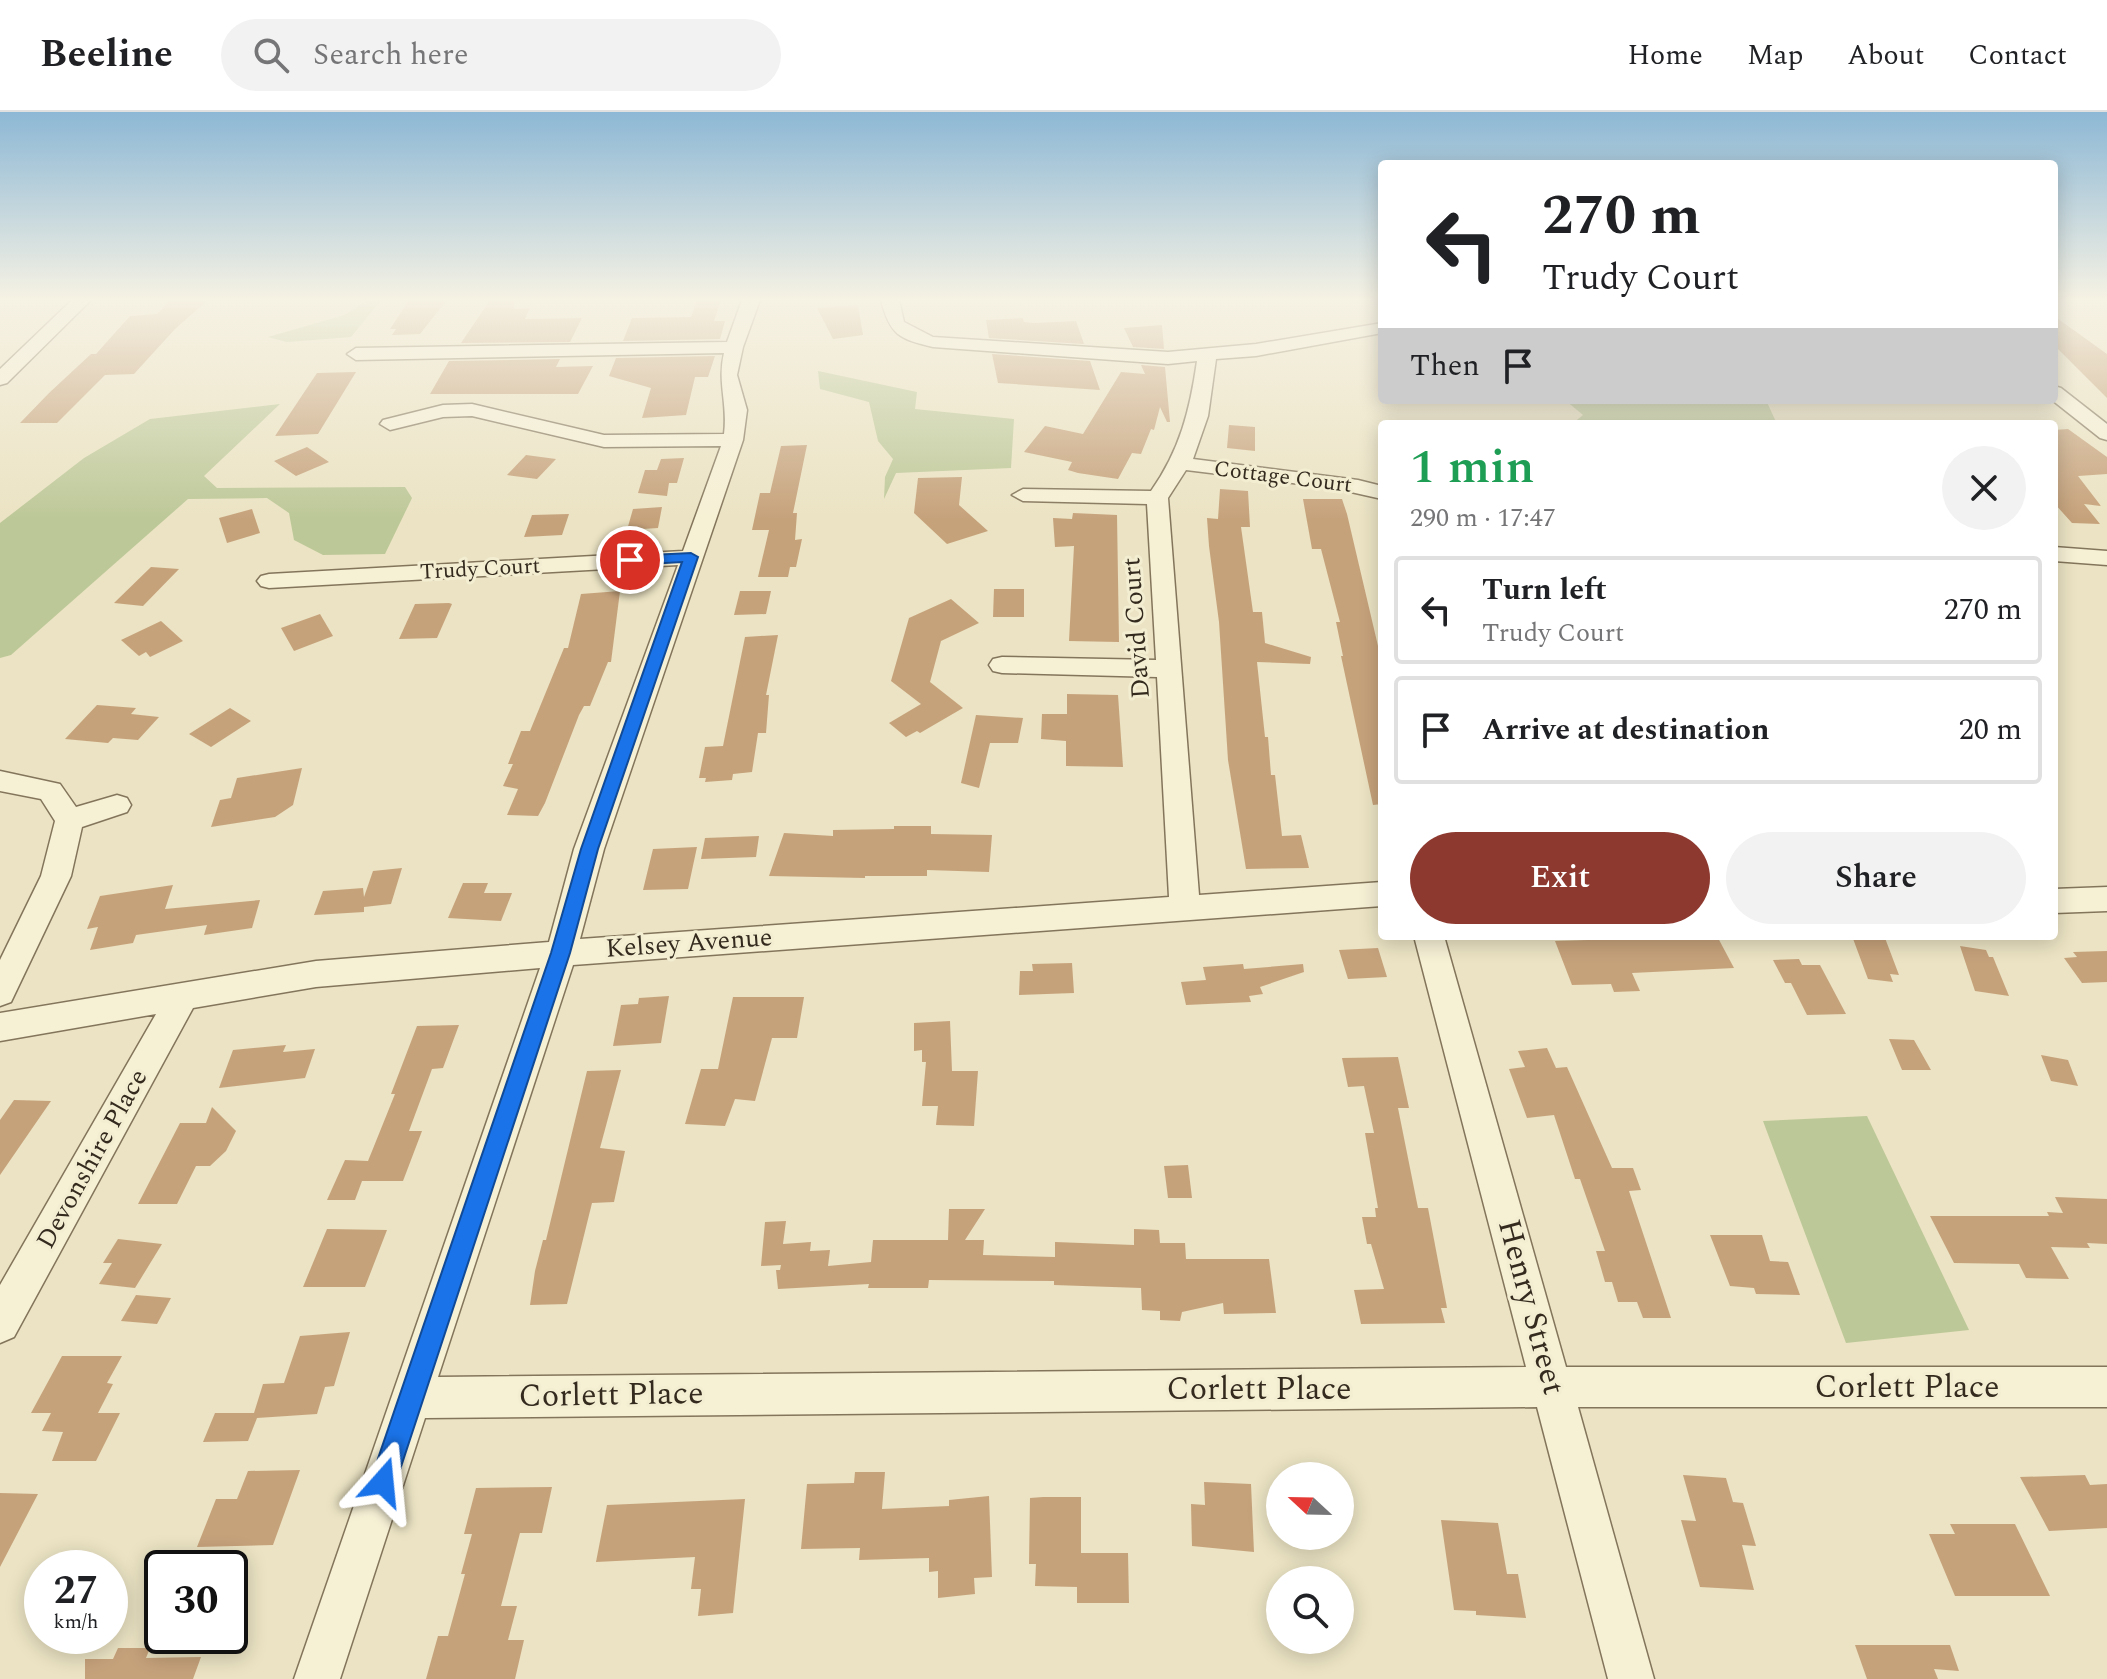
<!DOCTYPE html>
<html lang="en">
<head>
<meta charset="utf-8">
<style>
  :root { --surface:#fff; --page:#f2f2f2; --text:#202124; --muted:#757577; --line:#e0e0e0; --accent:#8e392f }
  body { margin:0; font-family:Spectral,serif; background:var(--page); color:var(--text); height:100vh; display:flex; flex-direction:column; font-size:30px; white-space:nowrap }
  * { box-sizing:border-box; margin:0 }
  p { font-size:26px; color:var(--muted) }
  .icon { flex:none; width:44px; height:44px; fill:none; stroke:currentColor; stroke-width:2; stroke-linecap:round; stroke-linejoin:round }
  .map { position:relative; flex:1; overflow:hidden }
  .sheet { position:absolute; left:1378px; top:308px; width:680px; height:520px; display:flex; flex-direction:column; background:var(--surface); border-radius:8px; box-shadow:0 4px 20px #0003 }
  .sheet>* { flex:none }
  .top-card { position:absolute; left:1378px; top:48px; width:680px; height:244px; border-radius:8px; box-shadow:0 4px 20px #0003; background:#fff; color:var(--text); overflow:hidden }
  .needle { width:52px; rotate:292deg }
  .controls { position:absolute; left:1266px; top:1350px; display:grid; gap:16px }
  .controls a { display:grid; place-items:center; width:88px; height:88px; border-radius:50%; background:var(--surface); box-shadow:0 4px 20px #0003; font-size:40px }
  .speed { position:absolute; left:24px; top:1438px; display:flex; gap:16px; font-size:40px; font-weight:700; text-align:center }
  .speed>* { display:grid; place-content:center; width:104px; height:104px; border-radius:50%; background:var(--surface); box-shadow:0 4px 20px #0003; line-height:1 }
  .speed small { font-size:20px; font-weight:400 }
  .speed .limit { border:4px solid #111; border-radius:12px; background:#fff; color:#111 }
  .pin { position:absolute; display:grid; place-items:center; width:68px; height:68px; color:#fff; margin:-34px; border:4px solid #fff; border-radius:50%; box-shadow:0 2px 8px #0007 }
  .me { position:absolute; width:88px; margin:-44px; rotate:18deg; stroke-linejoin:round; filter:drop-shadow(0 0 6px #0008) }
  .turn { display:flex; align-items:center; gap:28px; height:168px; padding:0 32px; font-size:36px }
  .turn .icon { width:104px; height:104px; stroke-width:2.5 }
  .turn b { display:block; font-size:56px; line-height:68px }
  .then { display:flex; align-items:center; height:76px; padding:0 32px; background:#0003; gap:16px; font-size:30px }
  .round { display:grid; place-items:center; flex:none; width:84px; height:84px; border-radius:42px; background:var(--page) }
  .headline { display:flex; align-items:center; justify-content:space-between; height:136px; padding:0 32px }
  h1 { font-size:48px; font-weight:600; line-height:60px; color:#1e9e55 }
  .primary-button { display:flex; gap:16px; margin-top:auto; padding:16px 32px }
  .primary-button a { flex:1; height:92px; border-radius:48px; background:var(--accent); color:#fff; font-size:32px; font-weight:600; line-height:92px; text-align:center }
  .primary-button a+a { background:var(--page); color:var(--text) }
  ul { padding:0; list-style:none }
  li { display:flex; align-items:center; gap:24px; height:108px; margin:0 16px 12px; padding:0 16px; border:4px solid var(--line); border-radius:8px }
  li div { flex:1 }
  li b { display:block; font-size:30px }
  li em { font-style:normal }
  header { display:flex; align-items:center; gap:48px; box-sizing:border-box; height:112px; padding:0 40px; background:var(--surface); border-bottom:2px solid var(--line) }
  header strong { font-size:38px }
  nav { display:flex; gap:44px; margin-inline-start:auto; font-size:28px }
  .search { width:560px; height:72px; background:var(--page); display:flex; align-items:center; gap:20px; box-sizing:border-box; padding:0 28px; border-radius:44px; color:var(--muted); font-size:30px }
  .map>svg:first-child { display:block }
  .green { fill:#bdc898 }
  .building { fill:#c6a27b }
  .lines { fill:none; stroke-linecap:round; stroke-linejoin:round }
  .minor-casing { stroke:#83755b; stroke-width:3 }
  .minor { fill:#f6f0d5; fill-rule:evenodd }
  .route { fill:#1a73e8; stroke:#114b97; stroke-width:2 }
  .labels { text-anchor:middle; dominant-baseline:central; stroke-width:6; stroke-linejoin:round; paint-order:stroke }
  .far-street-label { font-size:22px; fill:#342b1e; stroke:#f3edd2 }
  .street-label { font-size:26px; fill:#342b1e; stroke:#f3edd2 }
  .near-street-label { font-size:32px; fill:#342b1e; stroke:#f3edd2 }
</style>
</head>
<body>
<header>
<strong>Beeline</strong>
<div class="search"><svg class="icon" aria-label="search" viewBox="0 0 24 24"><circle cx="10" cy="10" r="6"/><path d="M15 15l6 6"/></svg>Search here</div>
<nav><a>Home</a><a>Map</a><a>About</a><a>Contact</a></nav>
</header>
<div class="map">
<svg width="2107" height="1567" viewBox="0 0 2107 1567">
  <rect width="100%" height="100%" fill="#ebe3c3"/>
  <path class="green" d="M368 188H381L351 225 287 230 268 225 345 203Z
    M818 259 917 280 915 297 1014 307 1011 356 896 361 884 387 885 365 893 347 878 329 869 290 820 277Z
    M1565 288H1766L1777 312H1572L1583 303Z
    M280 292 204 364 217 376 405 375 412 386 385 442 323 443 294 428 289 401 267 386 188 387 11 543 0 546V411L84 346 150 307Z
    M1867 1004 1969 1218 1846 1231 1763 1009Z"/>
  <path class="building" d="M170 188H208L175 217 134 262 105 263 57 311H20L49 281 91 242H96L130 204 157 202Z
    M409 188H447L420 222 392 223 396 217H390Z
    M490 188H514V197L530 196 525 207 582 206 570 230 461 231Z
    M697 188H721L714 209H725L720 227 623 229 632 206 691 205Z
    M858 193 863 223 833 227 817 196Z
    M2054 204 2107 242V286L2054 233Z
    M1023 206 1024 210 1034 211 1076 209 1084 232 989 226 986 208Z
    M1162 213 1164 237 1133 235 1124 216Z
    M992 242 1090 249 1100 278 998 271Z
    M715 244 708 265H695L686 303 642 306 651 276 609 264 616 246Z
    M560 247 556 255 593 254 578 282H430L449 249Z
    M1141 253 1165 255 1170 310H1167L1160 295 1154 318 1151 317 1141 342 1132 341 1118 367 1078 361 1068 358 1072 350 1024 340 1045 314 1083 322 1121 260 1145 262Z
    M356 260 318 322 275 324 317 261Z
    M1229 313 1255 315V339L1227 336Z
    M2068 317 2107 345V362L2078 364 2101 394 2084 392 2100 412 2072 411 2054 391V318Z
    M807 333 793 401H797L795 428 802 427 796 455H790L788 465H758L769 418H752L760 381H770L781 334Z
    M307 335 329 350 296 364 274 349Z
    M526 343 556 347 537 367 507 363Z
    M684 346 677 371H669L667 384 638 381 645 358H657L661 347Z
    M962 365 959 393 988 419 947 432 914 401 918 366Z
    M1220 377 1248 379 1250 415H1241L1253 500H1262L1265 531 1311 545 1310 552 1257 550 1265 625H1268L1271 663H1275L1282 724 1301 723 1309 756 1246 757 1228 648 1219 510 1209 434 1207 406 1218 407Z
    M1303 387H1342L1347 402 1382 551V692L1373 693 1341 544H1343L1336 510H1340L1321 437H1312Z
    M662 395 658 416 627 418 633 397Z
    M252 397 260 421 227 431 219 406Z
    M1073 401 1117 403 1119 530 1069 529 1074 434 1055 435 1053 406 1072 407Z
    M569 402 562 423 524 425 532 403Z
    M151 455 179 457 143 494 114 491Z
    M994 477H1024V505H993Z
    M620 479 611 550H608L590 594H584L579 603 545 691 538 704 507 703 518 677 503 674 513 652H508L521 619H530L564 536H568L581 482Z
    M740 479H771L766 502 734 503Z
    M951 487 979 511 941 529 930 570 963 596 920 621 917 619 906 625 889 611 921 592 891 569 909 506Z
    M449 491 452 492 437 526 399 527 415 492Z
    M320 502 333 524 294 539 281 516Z
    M161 509 183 529 150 545 146 540 139 544 121 528Z
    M778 523 766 583H769L766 621H758L752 660 733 662 732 668 705 670 706 666H699L705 635 723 634 745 525Z
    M1067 582 1118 583 1123 655 1066 654V629L1041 627 1042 602H1067Z
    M97 593 136 596 131 602 159 605 138 628 113 626 108 631 65 627Z
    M230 596 251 609 211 635 189 622Z
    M976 603 1023 606 1018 631H990L979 676 961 671Z
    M302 656 293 693 275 705 211 715 220 688 231 686 237 666Z
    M894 714H931V722L992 723 989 760 927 758V764H865V766L769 764 784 721 833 724V718L894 717Z
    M759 724 756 745 701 747 705 726Z
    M697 735 688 777 643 778 653 737Z
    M402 756 391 792 364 795V800L314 803 323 779 363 776 364 785 373 759Z
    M463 771H488L484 781H512L501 809 448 806Z
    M173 773 165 797 260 788 252 816 204 823 207 813 136 823 133 831 90 838 98 815 87 817 100 784Z
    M1717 824 1734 856 1632 861 1640 879 1614 880 1611 872 1572 873 1555 829Z
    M1852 824 1885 826 1899 863 1890 862 1893 870 1868 867Z
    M1960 834 1986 838 1989 845H1993L2009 884 1975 879Z
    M1378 836 1387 865 1348 867 1339 838Z
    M2107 839V870L2082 871 2064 846 2077 845 2073 840Z
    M1799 847 1802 853H1820L1846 902 1807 903 1791 871H1785L1773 848Z
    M1072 851 1074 881 1019 883 1020 859H1033L1032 852Z
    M1243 852 1244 857 1303 852 1304 860 1260 875 1263 882 1249 884 1251 890 1186 893 1181 870 1206 868 1203 855Z
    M669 884 661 931 613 934 621 893 638 892 639 886Z
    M733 885H804L797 926H772L755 989 735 987 725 1014 685 1012 701 957H718Z
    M950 909 952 959H978L974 1014 936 1013 938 994H922L926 950H922V938L914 939V911Z
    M459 913 443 956 432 957 409 1019H422L403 1069H362L355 1088H327L345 1048 368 1049 395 982H391L417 914Z
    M1889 927 1914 928 1931 958H1902Z
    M286 933 283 940 315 937 305 966 219 976 233 938Z
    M1547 936 1556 956 1567 955 1612 1056H1633L1641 1078 1629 1079 1671 1206H1643L1637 1190H1618L1612 1170H1605L1596 1139H1605L1580 1067H1575L1554 1003 1527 1006 1509 957 1525 955 1518 939Z
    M2041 943 2068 948 2078 974 2051 969Z
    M1398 945 1409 996H1398L1418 1096H1428L1447 1196H1441L1445 1211 1361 1212 1354 1178 1384 1177 1371 1132H1367L1362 1105H1376L1375 1096H1378L1365 1021H1374L1364 974 1348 975 1342 946Z
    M621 958 600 1036 625 1039 614 1090 592 1091 567 1192 530 1193 535 1159 543 1128H546L587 959Z
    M14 988 51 989 0 1063V1008Z
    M212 995 236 1019 226 1039 210 1054H196L177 1092H138L180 1011H206Z
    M1188 1053 1192 1086H1168L1164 1054Z
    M2055 1085 2107 1087V1132L2087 1131 2090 1136 2051 1135 2069 1167 2026 1166 2019 1152 1954 1151 1930 1104H2049L2047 1100 2063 1101Z
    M949 1097H985L965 1128H984L983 1143 1055 1145V1130L1134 1133V1117L1159 1118 1160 1131H1185L1186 1147H1269L1276 1201 1224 1202 1223 1191 1182 1200 1180 1209 1160 1208V1199L1142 1198 1141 1176 1054 1173V1169L929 1168 928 1176H868L869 1172 778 1177 776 1158H780L781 1153 761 1154 765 1110 786 1109 783 1132 811 1130 810 1139 830 1138 828 1154 871 1150 873 1128H948Z
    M327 1117 387 1118 365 1175H303Z
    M1710 1123H1762L1770 1149 1788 1150 1800 1183 1756 1182 1754 1176 1730 1174Z
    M118 1127 162 1132 135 1176 99 1172 112 1151H103Z
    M136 1183 171 1186 157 1212 121 1209Z
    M350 1220 334 1274 325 1275 317 1302 257 1306 248 1329 203 1330 215 1301H254L263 1272 284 1271 300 1224Z
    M62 1244H122L107 1271 113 1272 98 1301H120L96 1349H52L63 1320 42 1319 51 1301H31Z
    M300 1358 273 1433 197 1435 216 1387H237L248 1359Z
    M855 1360H885L882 1397 949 1394V1388L989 1384 992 1465 974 1466 975 1482 938 1486V1459L929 1460V1446L859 1448 860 1436 801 1437 807 1372 854 1371Z
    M1683 1363 1726 1366 1733 1390 1743 1391 1756 1434 1742 1433 1754 1478 1700 1475 1681 1408 1696 1409Z
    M2085 1363 2090 1373 2107 1372V1416L2049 1419 2020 1365Z
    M1204 1370 1251 1372 1254 1440 1192 1434 1191 1392 1205 1393Z
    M552 1375 542 1421H520L501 1494H517L508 1528H524L515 1567H426L438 1524H448L465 1462H461L472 1422H464L476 1376Z
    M0 1381 38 1382 0 1455Z
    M1043 1385H1081V1441H1128L1129 1491H1077V1475L1035 1474 1036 1452H1029L1030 1386Z
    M745 1387 733 1501 698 1504 701 1477H691L695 1445 596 1450 607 1393Z
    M1441 1408 1498 1411 1507 1462H1518L1526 1506 1476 1503V1499L1454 1498Z
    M1950 1412H2015L2050 1484H1955L1929 1422H1955Z
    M1855 1533H1950L1959 1559 1934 1557 1938 1567H1867Z
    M118 1536H150L146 1546 201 1545 193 1567H85V1547H113Z"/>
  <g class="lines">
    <g class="minor-casing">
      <path id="minor" d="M72 188H91L7 271 0 273V257Z
        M742 188H760L743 235 737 263 747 298 743 328 604 737 580 827 1169 785 1157 565 1002 561 993 559 989 553 993 547 1002 545 1156 548 1147 392 1023 389 1012 383 1023 377 1151 379C1180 338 1190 298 1197 249L1168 252 933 235C899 227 890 223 881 188H899L904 210 933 225 1168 240 1256 232 1382 211V221L1256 244 1216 247 1208 304 1193 347 1358 368 1382 374V387L1333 376 1186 358 1168 386 1199 783 1382 770V794L573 853 438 1265 1526 1255 1414 824H1444L1566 1255H2107V1295H1578L1654 1567H1608L1537 1295 425 1306 340 1567H294L540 856 316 875 193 896 14 1225 0 1231V1173L156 902 0 929V901L316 849 549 830 574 737 678 453 269 476 261 474 257 469 261 464 269 462 683 439 721 334 604 335 472 304 443 305 390 318 380 312 383 308 443 293 472 292 604 323 724 322C728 291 717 271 724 241L356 248 347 242 356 236 727 230Z
        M2054 274 2061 276 2107 312V328L2100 326 2052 288Z
        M2054 435 2107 439V453L2054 449Z
        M0 659 60 672 76 695 117 683 127 686 131 693 127 700 82 715 71 764 11 890 0 894V848L41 764 55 709 41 687 0 679Z
        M2107 775V799L2054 801V777Z"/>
    </g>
    <use href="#minor" class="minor"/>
  </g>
  <linearGradient id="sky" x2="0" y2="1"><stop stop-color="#8db8d5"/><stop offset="0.46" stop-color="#f6f2e4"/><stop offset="1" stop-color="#f6f2e4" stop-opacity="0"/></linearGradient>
  <rect width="2107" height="407" fill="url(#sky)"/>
  <path class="route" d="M691 441 698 445 598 737 570 841 396 1370 392 1379 383 1383 374 1379 370 1370 551 841 581 737 682 450 630 453 623 448 630 444Z"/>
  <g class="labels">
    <g class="far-street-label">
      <text transform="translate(1283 365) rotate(7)">Cottage Court</text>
      <text transform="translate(480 457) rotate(-3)">Trudy Court</text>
    </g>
    <g class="street-label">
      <text transform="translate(1136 516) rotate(-94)">David Court</text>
      <text transform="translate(689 831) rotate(-4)">Kelsey Avenue</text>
      <text transform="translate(92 1047) rotate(-61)">Devonshire Place</text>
    </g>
    <g class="near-street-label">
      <text transform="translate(1531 1195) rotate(75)">Henry Street</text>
      <text x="1907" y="1275">Corlett Place</text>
      <text x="1259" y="1277">Corlett Place</text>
      <text transform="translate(611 1283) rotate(-1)">Corlett Place</text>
    </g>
  </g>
</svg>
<div class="controls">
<a><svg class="needle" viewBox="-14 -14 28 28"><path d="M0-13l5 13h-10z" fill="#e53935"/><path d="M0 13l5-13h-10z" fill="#757577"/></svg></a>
<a><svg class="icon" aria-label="search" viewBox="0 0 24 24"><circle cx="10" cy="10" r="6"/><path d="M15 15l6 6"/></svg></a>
</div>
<div class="speed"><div>27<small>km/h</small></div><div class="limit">30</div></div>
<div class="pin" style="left:630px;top:448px;background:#d93025"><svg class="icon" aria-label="arrive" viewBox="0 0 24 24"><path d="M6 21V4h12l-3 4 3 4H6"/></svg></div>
<svg class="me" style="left:383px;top:1370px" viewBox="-20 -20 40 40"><path d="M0-17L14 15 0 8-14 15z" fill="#1a73e8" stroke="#fff" stroke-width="4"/></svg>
<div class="top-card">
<div class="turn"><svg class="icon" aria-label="left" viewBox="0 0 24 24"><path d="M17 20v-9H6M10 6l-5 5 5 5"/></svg><div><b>270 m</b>Trudy Court</div></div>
<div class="then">Then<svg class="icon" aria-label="arrive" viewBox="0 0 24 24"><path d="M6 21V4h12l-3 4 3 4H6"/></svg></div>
</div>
<section class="sheet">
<div class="headline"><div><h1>1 min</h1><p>290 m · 17:47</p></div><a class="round"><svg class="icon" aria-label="close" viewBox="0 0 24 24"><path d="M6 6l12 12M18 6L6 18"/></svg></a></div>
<ul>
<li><svg class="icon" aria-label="left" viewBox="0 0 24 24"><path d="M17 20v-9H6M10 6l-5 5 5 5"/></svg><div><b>Turn left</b><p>Trudy Court</p></div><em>270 m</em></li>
<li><svg class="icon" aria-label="arrive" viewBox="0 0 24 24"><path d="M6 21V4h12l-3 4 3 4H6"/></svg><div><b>Arrive at destination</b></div><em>20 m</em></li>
</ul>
<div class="primary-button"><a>Exit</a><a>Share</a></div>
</section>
</div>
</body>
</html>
